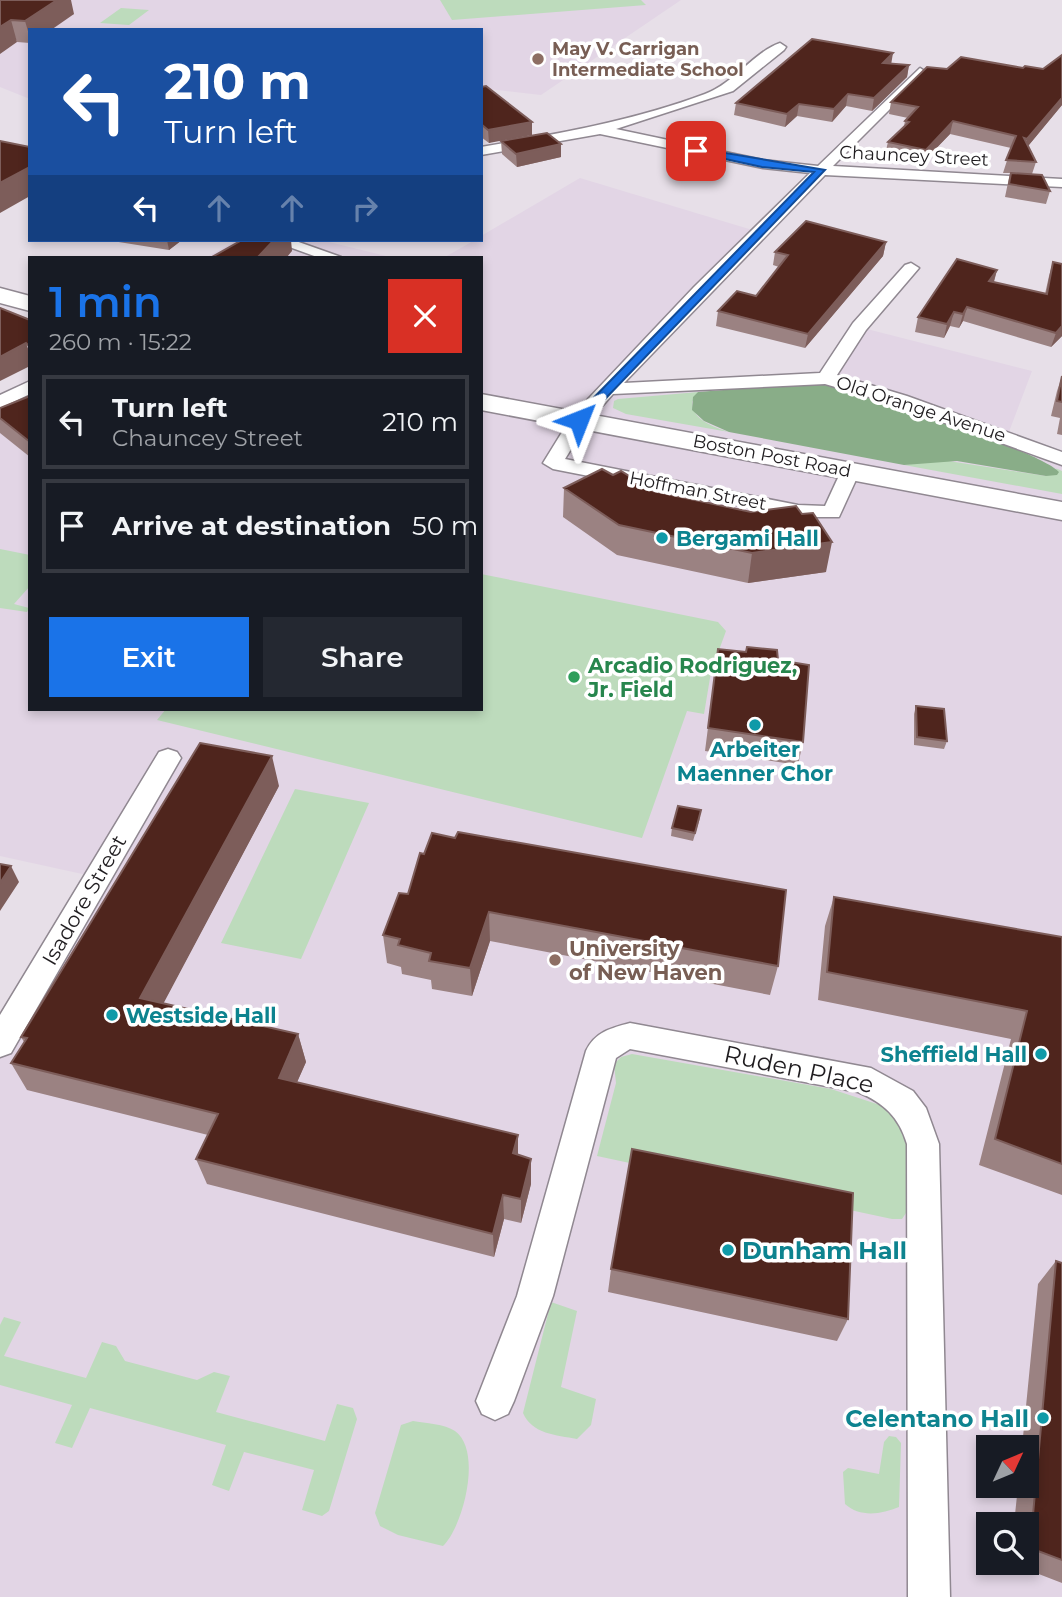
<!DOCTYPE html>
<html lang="en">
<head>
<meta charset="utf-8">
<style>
  :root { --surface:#171b24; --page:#242831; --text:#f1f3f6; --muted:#9ea1a6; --line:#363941; --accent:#1a73e8 }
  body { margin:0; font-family:Montserrat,sans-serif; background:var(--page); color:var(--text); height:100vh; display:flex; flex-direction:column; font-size:26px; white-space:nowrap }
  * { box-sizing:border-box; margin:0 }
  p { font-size:23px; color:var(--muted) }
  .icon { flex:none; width:38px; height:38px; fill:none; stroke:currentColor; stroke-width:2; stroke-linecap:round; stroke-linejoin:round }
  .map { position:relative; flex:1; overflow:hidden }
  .details { position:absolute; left:28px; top:256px; width:455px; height:455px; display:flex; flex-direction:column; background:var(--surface); border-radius:0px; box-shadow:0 4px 10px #0003 }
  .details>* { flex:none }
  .banner { position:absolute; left:28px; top:28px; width:455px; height:214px; border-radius:0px; box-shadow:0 4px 10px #0003; background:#1a4fa0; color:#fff; overflow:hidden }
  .needle { width:46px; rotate:46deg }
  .controls { position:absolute; left:976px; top:1435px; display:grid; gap:14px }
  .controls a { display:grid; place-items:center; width:63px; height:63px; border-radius:0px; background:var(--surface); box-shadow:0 4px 10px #0003; font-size:35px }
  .pin { position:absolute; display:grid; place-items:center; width:60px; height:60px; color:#fff; margin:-30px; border-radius:14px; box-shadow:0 4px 10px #0006 }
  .me { position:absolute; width:77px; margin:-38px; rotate:45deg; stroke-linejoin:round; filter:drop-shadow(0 0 5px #0008) }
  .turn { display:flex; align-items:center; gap:24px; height:147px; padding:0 21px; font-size:32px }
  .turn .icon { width:91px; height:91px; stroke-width:2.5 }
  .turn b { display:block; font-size:49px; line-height:60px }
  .lanes { display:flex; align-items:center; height:66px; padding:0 21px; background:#0003; justify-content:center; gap:35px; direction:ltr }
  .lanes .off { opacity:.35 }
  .round { display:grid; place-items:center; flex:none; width:74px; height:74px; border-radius:0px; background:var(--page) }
  .headline { display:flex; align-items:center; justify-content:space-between; height:119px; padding:0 21px }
  h1 { font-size:42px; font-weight:600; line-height:52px; color:var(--accent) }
  .button { display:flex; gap:14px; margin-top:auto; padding:14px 21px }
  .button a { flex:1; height:80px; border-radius:0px; background:var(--accent); color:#fff; font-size:28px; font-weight:600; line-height:80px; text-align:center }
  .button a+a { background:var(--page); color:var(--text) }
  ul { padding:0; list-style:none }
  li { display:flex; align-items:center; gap:21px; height:94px; margin:0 14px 10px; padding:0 7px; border:4px solid var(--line); border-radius:0px }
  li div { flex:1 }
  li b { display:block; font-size:26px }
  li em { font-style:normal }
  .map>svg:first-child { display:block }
  .built { fill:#e2d5e5; fill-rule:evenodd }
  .green { fill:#bddbbc }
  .forest { fill:#89ad88 }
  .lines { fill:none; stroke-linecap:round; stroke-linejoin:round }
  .street-casing { stroke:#908891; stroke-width:3 }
  .primary-casing { stroke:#908891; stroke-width:3 }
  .street { fill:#fff; fill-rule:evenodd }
  .primary { fill:#fff; fill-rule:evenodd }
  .wall { fill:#9b8282 }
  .shaded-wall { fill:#7d5d5a }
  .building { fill:#4f251d; stroke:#7d5d5a; stroke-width:2 }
  .route { fill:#1a73e8; stroke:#114b97; stroke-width:2 }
  .education-dot { fill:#8d6e63; stroke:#fff; stroke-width:2.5 }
  .culture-dot { fill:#0f9aa8; stroke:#fff; stroke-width:2.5 }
  .leisure-dot { fill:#2e9e5b; stroke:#fff; stroke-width:2.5 }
  .labels { text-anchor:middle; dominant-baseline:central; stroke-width:7; stroke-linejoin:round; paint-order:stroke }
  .far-education-label { font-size:18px; font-weight:bold; fill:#785e54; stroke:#fff; text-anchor:start }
  .far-street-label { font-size:18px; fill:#1f1c1f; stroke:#fff }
  .culture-label { font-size:21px; font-weight:bold; fill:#0d838f; stroke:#fff; text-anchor:start }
  .leisure-label { font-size:21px; font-weight:bold; fill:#27864d; stroke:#fff; text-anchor:start }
  .street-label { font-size:21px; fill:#1f1c1f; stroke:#fff }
  .education-label { font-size:21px; font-weight:bold; fill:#785e54; stroke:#fff; text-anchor:start }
  .near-street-label { font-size:24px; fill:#1f1c1f; stroke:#fff }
  .near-culture-label { font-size:24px; font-weight:bold; fill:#0d838f; stroke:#fff; text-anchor:start }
</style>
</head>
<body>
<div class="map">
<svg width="1062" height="1597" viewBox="0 0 1062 1597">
  <rect width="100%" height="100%" fill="#e7dfe8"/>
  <path class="built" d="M0 0H681L541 95 481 88V30H30V99L0 87Z
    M580 178 759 232 610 388 825 378 859 327 1032 371 1007 437 1062 459V1597H0V1043L96 877 0 856V402L30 386V709H481V257H445L475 240H481V236ZM989 1447H1027V1486H989ZM989 1524H1027V1563H989Z
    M237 240H321L390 257H333L318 253 310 257H207Z"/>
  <path class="green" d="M440 0H641L646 5 452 20Z
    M121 8 149 10 129 25 100 23Z
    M698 392 692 402C692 420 714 427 729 432L626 414 613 408 614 401 618 399Z
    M942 460 1046 476 1057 469 1051 466 1062 471V494L904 465Z
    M0 549 30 555V586L14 604 29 608 27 612 0 608Z
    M481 574 718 622 726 631 711 672 704 714 687 711 642 838 157 720 166 709H481Z
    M295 789 369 803 301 959 221 943Z
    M632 1054 831 1089 880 1105 900 1123 906 1136V1213L902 1219H892L597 1156 616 1083 614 1064 621 1057Z
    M551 1302 577 1311 561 1387 596 1399 591 1425 577 1439C556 1435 532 1434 523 1413Z
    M4 1317 21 1322 4 1356 86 1378 102 1342 116 1346 125 1361 197 1380 214 1372 230 1376 216 1412 325 1441 337 1404 353 1408 357 1419 329 1511 322 1516 302 1510 314 1470 244 1452 229 1491 212 1485 226 1445 90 1408 72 1448 55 1443 72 1405 0 1385V1325Z
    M413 1421C425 1423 445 1424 455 1431 483 1451 463 1527 443 1546L398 1535 380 1526 375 1513 401 1425Z
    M889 1436 896 1437 901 1443 899 1507C882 1514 860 1518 845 1504L843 1472 848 1468 879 1474 884 1442Z"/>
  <path class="forest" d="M801 384C812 384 823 384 833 387 867 394 1042 452 1059 472L1057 475 1046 476 957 461 904 465 729 432 704 421 692 410 693 397 698 392Z"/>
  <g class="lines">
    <g class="street-casing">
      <path id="street" d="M780 43 786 47 784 50 733 91 616 129 763 160 818 166 920 68 926 72 924 75 833 166 1062 179V187L825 175 624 383 820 373 853 323 905 265 911 263 919 268 866 330 837 375 907 396 1062 452V465L893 404 825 384 613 394 587 423 565 459 798 505 825 506 843 467H857L860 471 839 517H798L553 469 543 463 572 416 694 287 810 173 763 168 600 134 481 155V147C557 134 633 121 705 94 734 83 754 52 780 43Z
        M270 240H293L341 257H317Z
        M30 381V394L0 408V395Z
        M168 749 177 752 181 758 11 1053 0 1057V1015L159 752Z
        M630 1023 871 1068 913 1091 926 1108 939 1144 950 1597H908L907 1144C899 1117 884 1103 858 1092L630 1049 616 1058 553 1296 514 1401 508 1414 495 1420 482 1414 476 1401 517 1296 586 1051C595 1032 611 1028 630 1023Z"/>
    </g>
    <g class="primary-casing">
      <path id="primary" d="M0 288 30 296V311L0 303Z
        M481 394 1062 502V520L481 410Z"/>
    </g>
    <use href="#street" class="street"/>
    <use href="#primary" class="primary"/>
  </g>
  <path class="wall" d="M0 0 74 14 30 30V43L17 42Z
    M1062 55V105L1028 146 1036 162 1032 174 1050 191 1046 204 1005 197 1010 173H1003L1011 148 950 134 923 162 885 154 888 142 904 126 905 121 908 118 889 114 891 102 947 69H1043Z
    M891 64 909 65 907 77 872 111 846 106 832 122 797 116 785 127 734 115 736 103Z
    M481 87 532 122 489 143 481 137Z
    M501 141 561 144V157L517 167 502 154Z
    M106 240H182L169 250Z
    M886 242 883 256 805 348 716 326 718 311 756 296 779 267 773 265 775 252Z
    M1053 262 1062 264V336L1051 347 963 321 959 328 950 326 944 338 915 332 918 317 997 270 994 282 1045 294 1049 276Z
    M1062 376V435L1057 434 1060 418 1051 416 1057 391Z
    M30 396V457L0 433V408Z
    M613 475 653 491 826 572 748 583 617 555 563 517 564 488Z
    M718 649 778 660 803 742 798 765 705 751Z
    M916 706 947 741 944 749 914 745V714Z
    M279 786 163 1003 298 1034 306 1062 297 1082 518 1135V1155L531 1184 521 1223 504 1219 494 1257 207 1184 196 1159 208 1135 27 1090 11 1063 24 1042 21 1037Z
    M700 818 693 841 671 836 672 828Z
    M408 894 778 966 770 995 490 941 472 996 432 989 431 980 402 974 401 967 387 963 383 935Z
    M834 897 1062 937V1195L979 1165 1011 1039 818 1000 825 926Z
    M1056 1261 1062 1263V1583L1010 1563H1027V1524H1014L1018 1486H1027V1447H1022L1038 1284Z
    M611 1269 848 1319 837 1341 608 1292Z"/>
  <path class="shaded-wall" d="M57 0H71L74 14 51 30H30V38L25 21Z
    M11 20 17 42 0 54V27Z
    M893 53 891 65 883 63Z
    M909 65 907 77 872 111 874 98Z
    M848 94 846 106 832 122 834 109Z
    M1062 98V105L1024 151 1027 139Z
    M799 104 797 116 785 127 787 114Z
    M953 121 950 134 923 162 926 150Z
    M532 122V135L489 143 488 130Z
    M561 144V157L517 167 516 154Z
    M30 167V196L0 213V183Z
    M167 240H182L169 250Z
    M274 240H291L292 251 287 257H258Z
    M886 242 883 256 805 348 808 334Z
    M997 270 993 284 989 281Z
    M967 307 963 321 959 328 963 314Z
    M954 312 950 326 944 338 947 324Z
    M1062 326V336L1051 347 1056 333Z
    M26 343 30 354V366L0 381V357Z
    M832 542 826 572 748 583 752 553Z
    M272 756 279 786 152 1025 140 998Z
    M11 866 19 882 0 911V883Z
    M489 912 490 941 472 996 470 968Z
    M298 1034 306 1062 287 1105 279 1078Z
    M518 1135V1160L513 1153Z
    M531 1159V1184L521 1223V1199Z
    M503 1195 504 1219 494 1257 493 1234Z"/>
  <path class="building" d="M0 0H57L25 21 11 20 0 27Z
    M812 39 893 53 883 63 909 65 874 98 848 94 834 109 799 104 787 114 736 103Z
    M1062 55V98L1027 139 1024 138 1036 162 1006 160 1016 136 953 121 926 150 888 142 909 122 905 121 918 107 891 102 927 67 947 69 961 57 1023 68 1025 66 1043 69Z
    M486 86 532 122 488 130 481 124V87Z
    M547 133 561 144 516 154 501 141Z
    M0 141 30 147V167L0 183Z
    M1011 173 1042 175 1050 191 1009 184Z
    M806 221 886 242 808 334 718 311 737 291 756 296 788 255 775 252Z
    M242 240H274L258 257H212Z
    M957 259 997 270 989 281 1047 294 1053 262 1062 264V326L1056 333 967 307 963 314 954 312 947 324 918 317Z
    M0 308 30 320V347L26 343 0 357Z
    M1062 376V402L1057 401Z
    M30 396V442L0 418V408Z
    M602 469 613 475 621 471 653 491 751 512 796 506 802 514 813 513 832 542 752 553 619 525 564 488Z
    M747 647 777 650 778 660 809 665 803 742 708 728 718 649 746 652Z
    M916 706 944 709 947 741 917 737Z
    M200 743 272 756 140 998 298 1034 279 1078 518 1135 513 1153 531 1159 521 1199 503 1195 493 1234 196 1159 218 1114 11 1063 27 1038 21 1037Z
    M678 806 701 810 695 833 672 828Z
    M458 832 786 890 778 966 489 912 470 968 429 961 431 953 398 945 400 939 383 935 399 893 408 894 420 853 424 854 432 833 455 838Z
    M0 864 11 866 0 883Z
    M834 897 1062 937V1164L995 1139 1027 1011 827 972Z
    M632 1149 853 1193 848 1319 611 1269Z
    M1056 1261 1062 1263V1560L1030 1548Z"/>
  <path class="route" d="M696 148 825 170 583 422H575V417L814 172 762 167 693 152Z"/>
  <g class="education-dot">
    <circle cx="538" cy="59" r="7"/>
    <circle cx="555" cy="960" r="7"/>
  </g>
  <g class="culture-dot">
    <circle cx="662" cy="538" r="7"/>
    <circle cx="755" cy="725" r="7"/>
    <circle cx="112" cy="1015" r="7"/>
    <circle cx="1041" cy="1054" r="7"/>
    <circle cx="728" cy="1250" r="7"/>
    <circle cx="1043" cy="1418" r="7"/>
  </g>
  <circle class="leisure-dot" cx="574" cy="677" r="7"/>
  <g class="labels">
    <g class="far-education-label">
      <text x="552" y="49">May V. Carrigan<tspan x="552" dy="21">Intermediate School</tspan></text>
    </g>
    <g class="far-street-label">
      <text transform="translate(914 156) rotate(3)">Chauncey Street</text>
      <text transform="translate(921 409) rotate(18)">Old Orange Avenue</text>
      <text transform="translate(772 456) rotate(11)">Boston Post Road</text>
      <text transform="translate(698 491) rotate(11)">Hoffman Street</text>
    </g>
    <g class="culture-label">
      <text x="676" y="538">Bergami Hall</text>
      <text x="755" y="749" text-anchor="middle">Arbeiter<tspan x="755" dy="24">Maenner Chor</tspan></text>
      <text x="126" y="1015">Westside Hall</text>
      <text x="1027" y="1054" text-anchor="end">Sheffield Hall</text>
    </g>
    <g class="leisure-label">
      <text x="588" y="665">Arcadio Rodriguez,<tspan x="588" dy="24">Jr. Field</tspan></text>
    </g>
    <g class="street-label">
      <text transform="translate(84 900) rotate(-60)">Isadore Street</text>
    </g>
    <g class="education-label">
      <text x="569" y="948">University<tspan x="569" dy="24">of New Haven</tspan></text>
    </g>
    <g class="near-street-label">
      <text transform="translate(799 1069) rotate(12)">Ruden Place</text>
    </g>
    <g class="near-culture-label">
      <text x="742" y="1250">Dunham Hall</text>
      <text x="1029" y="1418" text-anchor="end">Celentano Hall</text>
    </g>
  </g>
</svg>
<div class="controls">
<a><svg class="needle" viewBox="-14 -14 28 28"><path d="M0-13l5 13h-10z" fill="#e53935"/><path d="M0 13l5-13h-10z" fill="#9ea1a6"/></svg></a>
<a><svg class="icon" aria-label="search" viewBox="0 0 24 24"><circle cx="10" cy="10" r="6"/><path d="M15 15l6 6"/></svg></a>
</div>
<div class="pin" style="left:696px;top:151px;background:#d93025"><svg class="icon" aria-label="arrive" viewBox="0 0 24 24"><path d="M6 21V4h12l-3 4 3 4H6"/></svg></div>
<svg class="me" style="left:579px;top:420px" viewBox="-20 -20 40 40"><path d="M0-17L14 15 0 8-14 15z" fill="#1a73e8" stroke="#fff" stroke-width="4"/></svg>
<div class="banner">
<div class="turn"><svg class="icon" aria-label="left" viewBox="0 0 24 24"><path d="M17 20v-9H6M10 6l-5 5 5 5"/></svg><div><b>210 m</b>Turn left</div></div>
<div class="lanes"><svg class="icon" aria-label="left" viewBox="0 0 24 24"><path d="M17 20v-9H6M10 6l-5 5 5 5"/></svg><svg class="icon off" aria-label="ahead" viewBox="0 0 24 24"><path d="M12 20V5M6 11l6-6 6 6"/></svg><svg class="icon off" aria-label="ahead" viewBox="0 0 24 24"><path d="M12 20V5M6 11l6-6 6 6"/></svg><svg class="icon off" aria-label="right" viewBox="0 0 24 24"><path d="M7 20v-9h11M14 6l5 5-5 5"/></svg></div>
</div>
<section class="details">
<div class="headline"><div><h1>1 min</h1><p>260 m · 15:22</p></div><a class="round" style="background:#d93025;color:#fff"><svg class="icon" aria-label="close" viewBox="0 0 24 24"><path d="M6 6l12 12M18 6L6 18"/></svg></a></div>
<ul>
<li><svg class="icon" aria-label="left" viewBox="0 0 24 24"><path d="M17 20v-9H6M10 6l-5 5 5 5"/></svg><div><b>Turn left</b><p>Chauncey Street</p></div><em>210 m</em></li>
<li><svg class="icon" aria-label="arrive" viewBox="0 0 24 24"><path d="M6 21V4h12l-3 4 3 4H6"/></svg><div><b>Arrive at destination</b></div><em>50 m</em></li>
</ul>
<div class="button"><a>Exit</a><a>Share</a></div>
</section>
</div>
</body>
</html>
